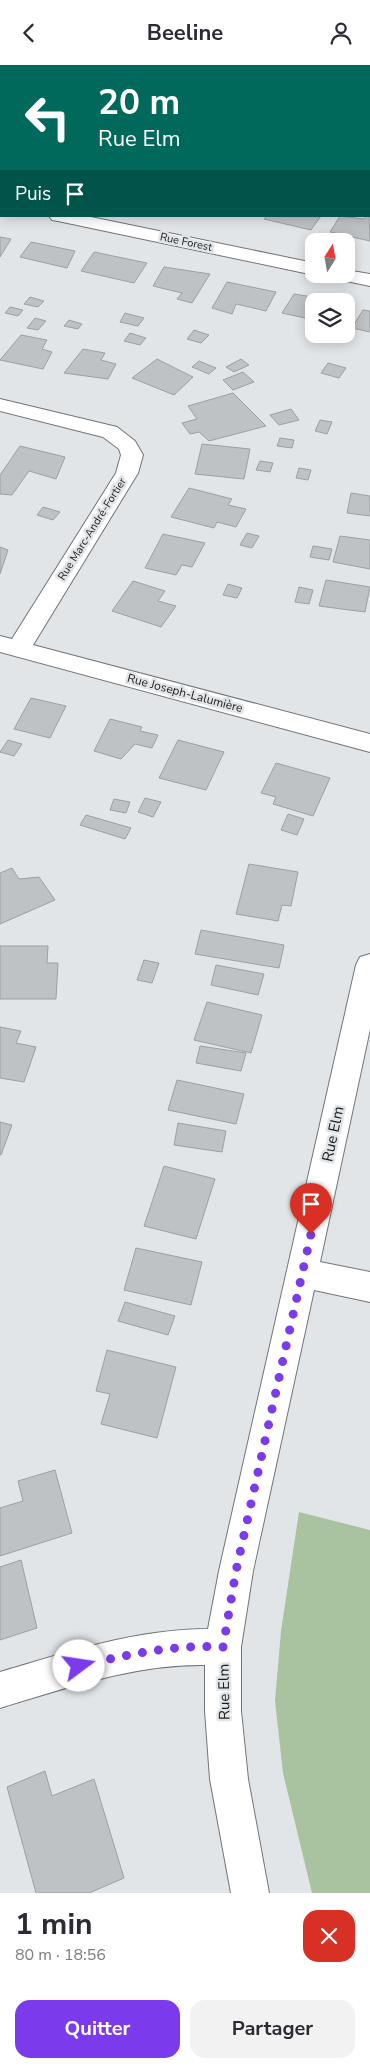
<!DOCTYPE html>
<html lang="fr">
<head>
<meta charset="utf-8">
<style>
  :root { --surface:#fff; --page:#f2f2f3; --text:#2b2b33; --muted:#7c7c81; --accent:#7c3aed }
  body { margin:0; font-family:"Nunito Sans",sans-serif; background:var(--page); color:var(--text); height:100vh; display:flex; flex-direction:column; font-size:19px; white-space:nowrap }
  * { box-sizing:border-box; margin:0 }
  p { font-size:16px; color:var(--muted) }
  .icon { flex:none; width:28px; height:28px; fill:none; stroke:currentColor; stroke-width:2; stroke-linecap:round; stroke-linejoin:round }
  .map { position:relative; height:1828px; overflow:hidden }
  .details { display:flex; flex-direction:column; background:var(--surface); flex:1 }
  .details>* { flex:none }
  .hud { position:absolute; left:0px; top:0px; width:370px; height:152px; box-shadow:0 2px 12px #0003; background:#00695c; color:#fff; overflow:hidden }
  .needle { width:32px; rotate:11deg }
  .controls { position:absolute; left:305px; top:168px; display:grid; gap:10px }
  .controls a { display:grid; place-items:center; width:50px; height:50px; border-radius:10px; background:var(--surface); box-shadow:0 2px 12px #0003; font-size:25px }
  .pin { position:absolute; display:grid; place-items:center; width:42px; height:42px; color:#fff; margin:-51px -21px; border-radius:50% 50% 50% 0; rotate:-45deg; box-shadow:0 0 5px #0007 }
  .pin .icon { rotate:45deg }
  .me { position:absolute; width:55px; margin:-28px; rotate:76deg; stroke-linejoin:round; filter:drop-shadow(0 0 4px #0008) }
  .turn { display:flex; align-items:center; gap:18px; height:105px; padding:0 15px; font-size:22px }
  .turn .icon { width:65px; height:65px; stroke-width:2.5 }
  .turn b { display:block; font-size:35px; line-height:42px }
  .then { display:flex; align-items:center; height:48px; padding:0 15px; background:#0003; gap:10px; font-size:19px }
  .round { display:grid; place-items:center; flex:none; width:52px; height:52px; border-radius:15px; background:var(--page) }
  .headline { display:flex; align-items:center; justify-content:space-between; height:85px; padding:0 15px }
  h1 { font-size:30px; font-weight:700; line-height:38px }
  .action { display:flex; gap:10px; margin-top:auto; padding:10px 15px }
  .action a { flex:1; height:58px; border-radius:15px; background:var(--accent); color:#fff; font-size:20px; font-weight:700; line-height:58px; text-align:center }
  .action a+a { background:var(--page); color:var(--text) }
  header { display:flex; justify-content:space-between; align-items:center; height:65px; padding:0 15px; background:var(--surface); font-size:22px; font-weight:700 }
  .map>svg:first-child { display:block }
  .green { fill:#a9c2a0 }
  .building { fill:#bfc2c5; stroke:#9da0a3 }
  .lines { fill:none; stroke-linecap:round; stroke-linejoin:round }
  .street-casing { stroke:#727578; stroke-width:2 }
  .street { fill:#fff; fill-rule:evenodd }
  .route { stroke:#7c3aed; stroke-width:9; stroke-dasharray:0 16.2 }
  .labels { text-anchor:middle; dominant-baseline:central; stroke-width:5; stroke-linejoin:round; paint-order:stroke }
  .far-street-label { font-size:11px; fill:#1a1b1c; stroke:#e2e5e8 }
  .street-label { font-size:12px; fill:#1a1b1c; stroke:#e2e5e8 }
  .near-street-label { font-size:15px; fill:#1a1b1c; stroke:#e2e5e8 }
</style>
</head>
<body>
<header><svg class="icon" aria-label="back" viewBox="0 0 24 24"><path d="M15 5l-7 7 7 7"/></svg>Beeline<svg class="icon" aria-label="person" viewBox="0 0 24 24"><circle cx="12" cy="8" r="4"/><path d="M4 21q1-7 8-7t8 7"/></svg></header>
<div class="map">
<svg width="370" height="1828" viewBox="0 0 370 1828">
  <rect width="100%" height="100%" fill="#e2e5e8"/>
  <path class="green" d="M299 1447 370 1465V1828H312L283 1708 275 1636 281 1566Z"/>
  <path class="building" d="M369 147 370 176 330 167 340 151 364 154 366 151H369Z
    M267 151H321L311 165 264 154Z
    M0 172 11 174 0 192Z
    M31 177 75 186 67 203 20 192Z
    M94 187 147 198 134 218 81 206Z
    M164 202 210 209 192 238 177 234 182 228 153 221Z
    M227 217 276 227 266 246 236 239 232 249 212 243Z
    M294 229 338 236H314V255L282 248Z
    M30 232 44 236 38 242 24 239Z
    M10 242 23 245 18 251 5 248Z
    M363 245 370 246V267L352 263Z
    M125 248 144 253 138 261 120 257Z
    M35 253 46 256 38 265 27 263Z
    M69 255 82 259 78 264 64 261Z
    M194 265 209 270 201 278 187 274Z
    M130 268 146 273 140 280 124 276Z
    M21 270 47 275 42 284 52 287 43 304 0 295Z
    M83 284 105 288 101 295 116 299 108 314 64 308Z
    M157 294 193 312 174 330 132 313Z
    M241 294 249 300 234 307 226 302Z
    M199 296 216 303 209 309 192 302Z
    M328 298 346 303 339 313 321 308Z
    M243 307 254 317 233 325 223 315Z
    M233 328 266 361 209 376 199 367 190 369 182 358 197 354 188 341Z
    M291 344 299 355 279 360 270 350Z
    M320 355 332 357 327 369 315 366Z
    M280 373 294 375 292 383 277 381Z
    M202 379 250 384 244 414 195 409Z
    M20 381 65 392 56 414 29 406 12 430 0 429V410Z
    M260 396 273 398 270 407 256 405Z
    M299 403 311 405 308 415 296 413Z
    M189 423 232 434 228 440 246 444 236 462 217 457 214 463 171 452Z
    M351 428 370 431V451L347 448Z
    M43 442 60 447 53 455 37 450Z
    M247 468 259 471 252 483 240 480Z
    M163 469 205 478 192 502 182 500 176 510 145 503Z
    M340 471 370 475V504L333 497Z
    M313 481 332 484 329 495 310 492Z
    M0 482 8 485 0 509Z
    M326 515 370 522 365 547 319 541Z
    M133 516 165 526 158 536 176 541 161 562 112 546Z
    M228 519 242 523 237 533 223 530Z
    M299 522 313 525 309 539 295 537Z
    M31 633 66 641 50 673 14 664Z
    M110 654 142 662 140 666 158 670 152 683 135 679 121 694 94 686Z
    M8 675 22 679 14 691 0 687Z
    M178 675 224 687 206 725 159 713Z
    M276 698 330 713 313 751 273 739 276 732 261 728Z
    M145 733 161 737 153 752 138 747Z
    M114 734 130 737 126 748 110 745Z
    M288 749 304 754 297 770 281 765Z
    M86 750 131 763 125 774 80 760Z
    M249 799 298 807 291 841 282 840 278 856 236 849Z
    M12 803 19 814 39 812 55 835 0 859V808Z
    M201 865 284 880 279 903 195 889Z
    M0 881H48L47 898H58L56 934H0Z
    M144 895 159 898 152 918 137 915Z
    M216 900 264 909 258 930 211 920Z
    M207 937 262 950 251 988 194 975Z
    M0 962 21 966 16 978 36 982 24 1017 0 1013Z
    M200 981 246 988 241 1006 196 998Z
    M177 1015 244 1029 236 1059 168 1045Z
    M0 1057 12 1060 1 1090H0Z
    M178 1058 226 1066 222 1087 174 1080Z
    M164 1101 215 1114 196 1174 144 1161Z
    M136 1183 202 1197 191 1240 124 1225Z
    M125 1237 175 1251 168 1270 118 1256Z
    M107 1285 176 1302 157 1373 101 1359 110 1329 96 1326Z
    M55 1405 72 1468 0 1491V1443L23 1436 18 1416Z
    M21 1495 37 1563 0 1575V1502Z
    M45 1706 52 1731 94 1714 124 1813 89 1828H36L7 1722Z"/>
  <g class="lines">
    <g class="street-casing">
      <path id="street" d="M158 0H180L181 1H159Z
        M369 32H370V42H369Z
        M0 134H1V145H0Z
        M49 151H86L314 198V209H318L314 210 58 156 52 155Z
        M346 205 370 209V221L332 213 330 209H346Z
        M0 334 117 362 135 376 143 390 138 408 33 580 370 669V687L0 587V571L12 574 116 408 121 390 119 384 103 372 0 346Z
        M370 889V964L320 1197 370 1207V1237L314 1225 253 1506 241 1582V1646L248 1714 269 1828H231L210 1714 205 1646V1600C135 1599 66 1623 0 1643V1607C68 1587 137 1564 208 1564L219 1506 356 900 360 892Z"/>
    </g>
    <use href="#street" class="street"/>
  </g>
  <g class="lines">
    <path class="route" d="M79 1601C126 1590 175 1579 223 1582L236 1506 311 1169"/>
  </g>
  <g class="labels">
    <g class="far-street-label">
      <text transform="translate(186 177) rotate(12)">Rue Forest</text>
      <text transform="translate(92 464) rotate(-58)">Rue Marc-André-Fortier</text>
    </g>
    <g class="street-label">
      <text transform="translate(185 628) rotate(15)">Rue Joseph-Lalumière</text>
    </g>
    <g class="near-street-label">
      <text transform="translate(333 1069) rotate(-78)">Rue Elm</text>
      <text transform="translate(224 1627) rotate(-91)">Rue Elm</text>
    </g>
  </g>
</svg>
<div class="controls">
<a><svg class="needle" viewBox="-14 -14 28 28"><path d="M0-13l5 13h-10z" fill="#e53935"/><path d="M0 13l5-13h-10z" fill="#7c7c81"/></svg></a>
<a><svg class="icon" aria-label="layers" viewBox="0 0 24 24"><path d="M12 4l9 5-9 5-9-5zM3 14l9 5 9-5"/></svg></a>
</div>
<div class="pin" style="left:311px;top:1169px;background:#d93025"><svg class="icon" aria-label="arrive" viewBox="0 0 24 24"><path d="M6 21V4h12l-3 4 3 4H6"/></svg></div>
<svg class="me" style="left:79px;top:1601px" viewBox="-20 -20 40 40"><circle r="19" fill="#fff"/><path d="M0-13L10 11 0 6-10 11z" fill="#7c3aed"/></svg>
<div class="hud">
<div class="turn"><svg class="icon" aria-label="left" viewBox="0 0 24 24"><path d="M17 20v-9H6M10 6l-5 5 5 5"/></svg><div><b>20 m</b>Rue Elm</div></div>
<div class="then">Puis<svg class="icon" aria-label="arrive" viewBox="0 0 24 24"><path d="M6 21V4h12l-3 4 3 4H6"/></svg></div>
</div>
</div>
<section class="details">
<div class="headline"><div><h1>1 min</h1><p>80 m · 18:56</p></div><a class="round" style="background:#d93025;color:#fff"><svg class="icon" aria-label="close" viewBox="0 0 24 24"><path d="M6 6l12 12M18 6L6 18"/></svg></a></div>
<div class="action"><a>Quitter</a><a>Partager</a></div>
</section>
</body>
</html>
